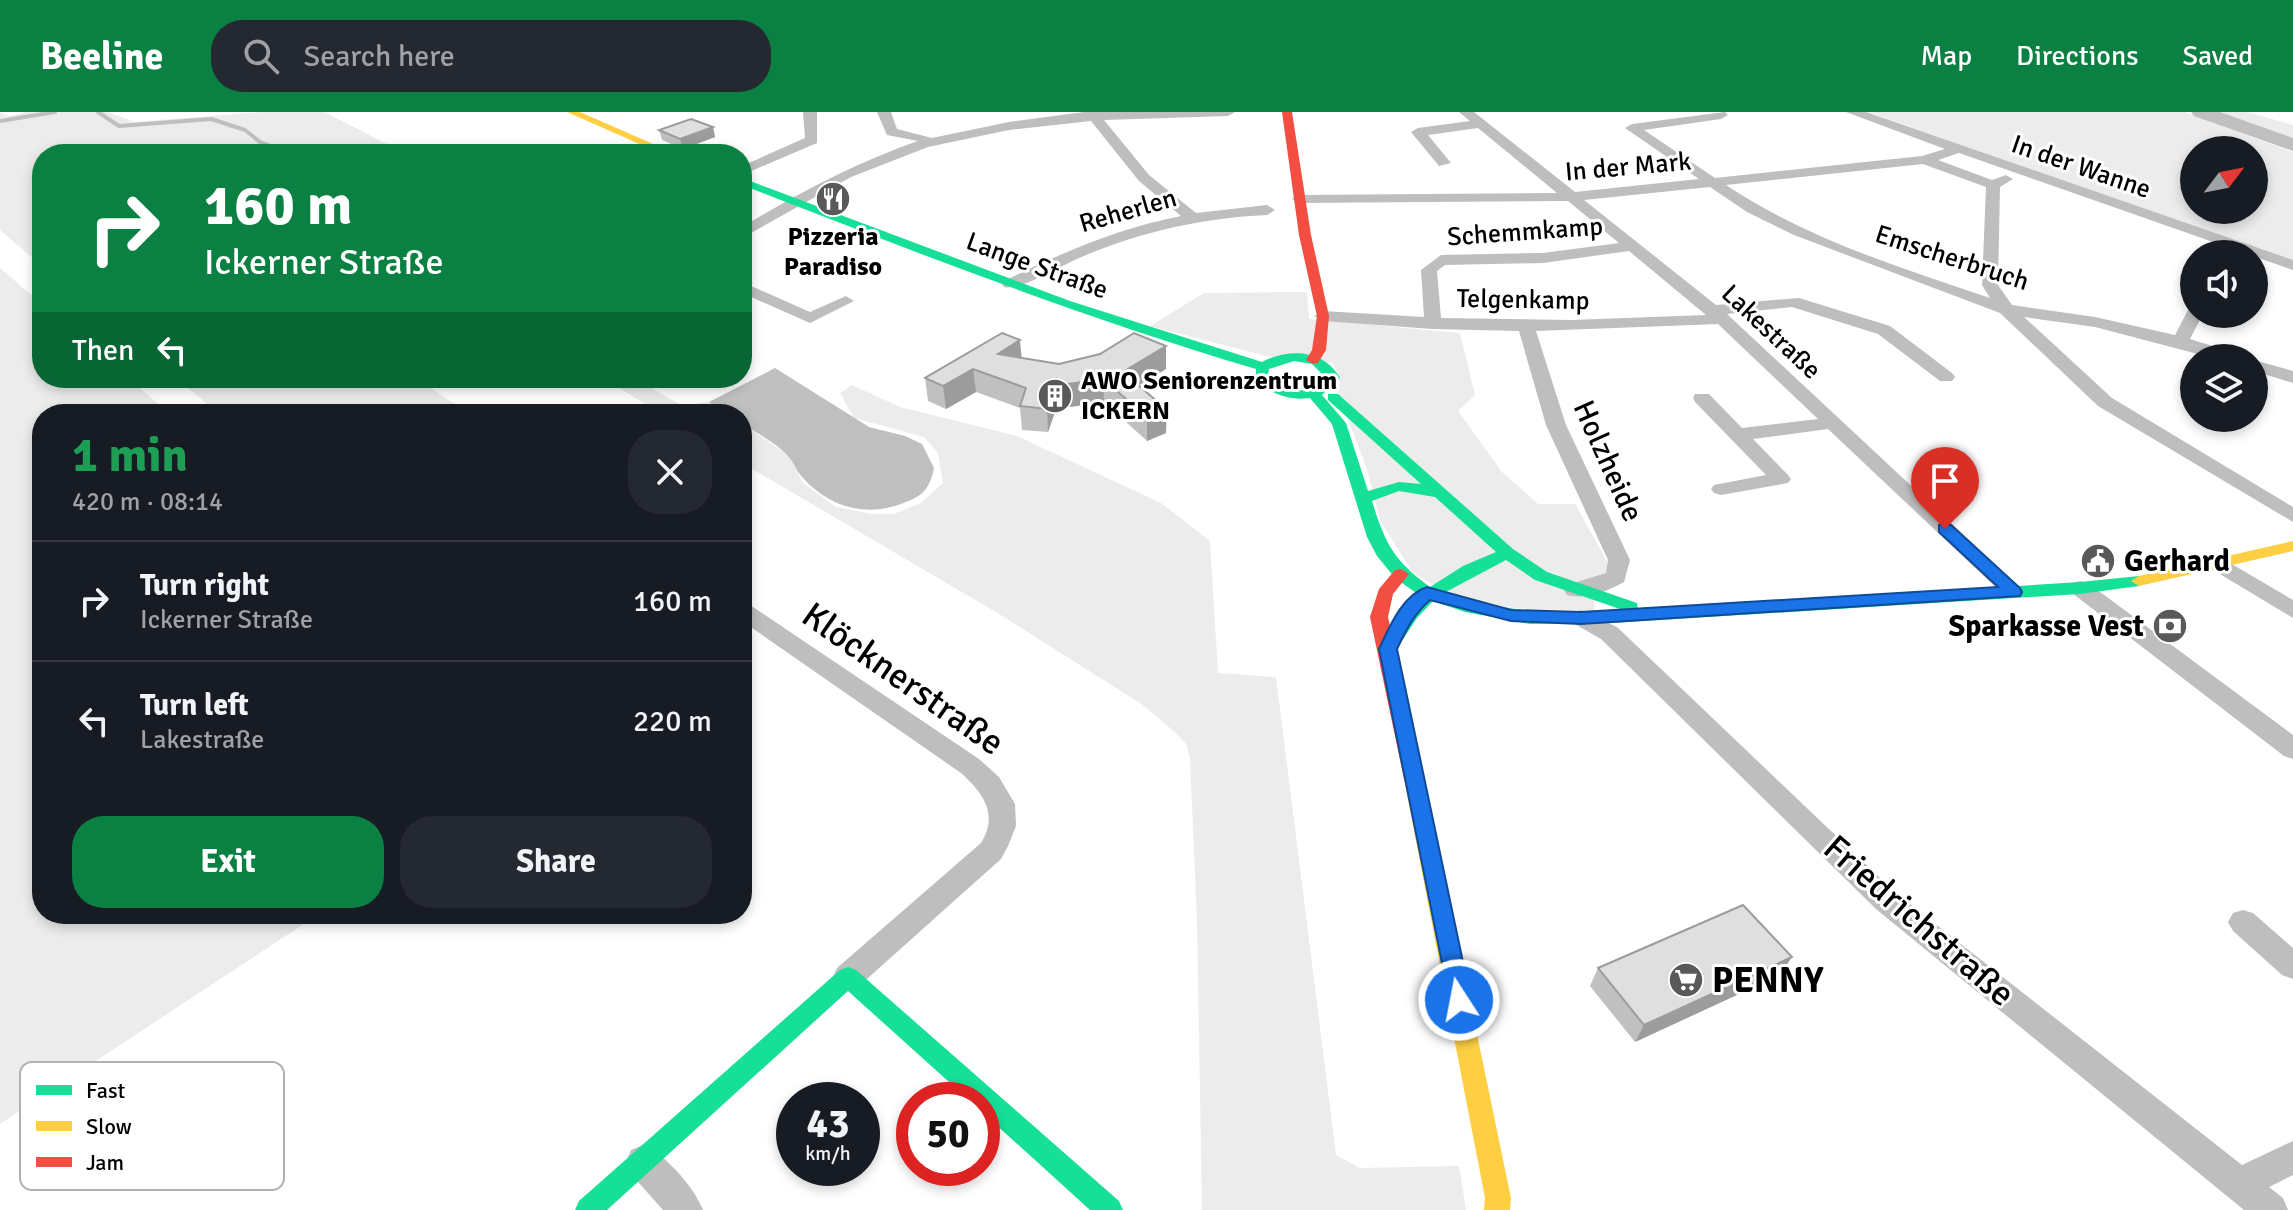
<!DOCTYPE html>
<html lang="en">
<head>
<meta charset="utf-8">
<style>
  :root { --surface:#171b24; --page:#242831; --text:#f1f3f6; --muted:#9ea1a6; --line:#363941; --accent:#0b8043 }
  body { margin:0; font-family:Signika,sans-serif; background:var(--page); color:var(--text); height:100vh; display:flex; flex-direction:column; font-size:30px; white-space:nowrap }
  * { box-sizing:border-box; margin:0 }
  p { font-size:26px; color:var(--muted) }
  .icon { flex:none; width:44px; height:44px; fill:none; stroke:currentColor; stroke-width:2; stroke-linecap:round; stroke-linejoin:round }
  .map { position:relative; flex:1; overflow:hidden }
  .drawer { position:absolute; left:32px; top:292px; width:720px; height:520px; display:flex; flex-direction:column; background:var(--surface); border-radius:32px; box-shadow:0 4px 12px #0003 }
  .drawer>* { flex:none }
  .guide { position:absolute; left:32px; top:32px; width:720px; height:244px; border-radius:32px; box-shadow:0 4px 12px #0003; background:#0b8043; color:#fff; overflow:hidden }
  .needle { width:52px; rotate:58deg }
  .buttons { position:absolute; left:2180px; top:24px; display:grid; gap:16px }
  .buttons a { display:grid; place-items:center; width:88px; height:88px; border-radius:50%; background:var(--surface); box-shadow:0 4px 12px #0003; font-size:40px }
  .speed { position:absolute; left:776px; top:970px; display:flex; gap:16px; font-size:40px; font-weight:700; text-align:center }
  .speed>* { display:grid; place-content:center; width:104px; height:104px; border-radius:50%; background:var(--surface); box-shadow:0 4px 12px #0003; line-height:1 }
  .speed small { font-size:20px; font-weight:400 }
  .speed .limit { border:12px solid #d22; background:#fff; color:#111 }
  .pin { position:absolute; display:grid; place-items:center; width:68px; height:68px; color:#fff; margin:-82px -34px; border-radius:50% 50% 50% 0; rotate:-45deg; box-shadow:0 0 8px #0007 }
  .pin .icon { rotate:45deg }
  .me { position:absolute; width:88px; margin:-44px; rotate:349deg; stroke-linejoin:round; filter:drop-shadow(0 0 6px #0008) }
  .turn { display:flex; align-items:center; gap:28px; height:168px; padding:0 40px; font-size:36px }
  .turn .icon { width:104px; height:104px; stroke-width:2.5 }
  .turn b { display:block; font-size:56px; line-height:68px }
  .then { display:flex; align-items:center; height:76px; padding:0 40px; background:#0003; gap:16px; font-size:30px }
  .round { display:grid; place-items:center; flex:none; width:84px; height:84px; border-radius:32px; background:var(--page) }
  .overview { display:flex; align-items:center; justify-content:space-between; height:136px; padding:0 40px }
  h1 { font-size:48px; font-weight:700; line-height:60px; color:#1e9e55 }
  .primary-button { display:flex; gap:16px; margin-top:auto; padding:16px 40px }
  .primary-button a { flex:1; height:92px; border-radius:32px; background:var(--accent); color:#fff; font-size:32px; font-weight:700; line-height:92px; text-align:center }
  .primary-button a+a { background:var(--page); color:var(--text) }
  ul { padding:0; list-style:none }
  li { display:flex; align-items:center; gap:24px; height:120px; padding:0 40px; border-top:2px solid var(--line) }
  li div { flex:1 }
  li b { display:block; font-size:30px }
  li em { font-style:normal }
  header { display:flex; align-items:center; gap:48px; box-sizing:border-box; height:112px; padding:0 40px; background:var(--accent); color:#fff }
  header strong { font-size:38px }
  nav { display:flex; gap:44px; margin-inline-start:auto; font-size:28px }
  .search { width:560px; height:72px; background:var(--page); display:flex; align-items:center; gap:20px; box-sizing:border-box; padding:0 28px; border-radius:32px; color:var(--muted); font-size:30px }
  .map>svg:first-child { display:block }
  .green { fill:#ececec; fill-rule:evenodd }
  .water { fill:#bfbfbf }
  .lines { fill:none; stroke-linecap:round; stroke-linejoin:round }
  .stream { stroke:#bfbfbf; stroke-width:4 }
  .river { fill:#bfbfbf; fill-rule:evenodd }
  .street { fill:#bebebe; fill-rule:evenodd }
  .fast { fill:#16e098; fill-rule:evenodd }
  .slow { fill:#ffcf43; fill-rule:evenodd }
  .jam { fill:#f24e42; fill-rule:evenodd }
  .wall { fill:#c0c0c0 }
  .shaded-wall { fill:#9c9c9c }
  .building { fill:#dfdfdf; stroke:#9c9c9c; stroke-width:2 }
  .route { fill:#1a73e8; stroke:#114b97; stroke-width:2 }
  .labels { text-anchor:middle; dominant-baseline:central; stroke-width:6; stroke-linejoin:round; paint-order:stroke }
  .far-street-label { font-size:26px; fill:#000; stroke:#fff }
  .far-poi-label { font-size:26px; font-weight:bold; fill:#000; stroke:#fff }
  .street-label { font-size:30px; fill:#000; stroke:#fff }
  .poi-label { font-size:30px; font-weight:bold; fill:#000; stroke:#fff; text-anchor:start }
  .near-street-label { font-size:36px; fill:#000; stroke:#fff }
  .near-poi-label { font-size:36px; font-weight:bold; fill:#000; stroke:#fff; text-anchor:start }
  .key { fill:#fff; stroke:#b2b2b2; stroke-width:2 }
  .key-label { font-size:22px; fill:#000 }
</style>
</head>
<body>
<header>
<strong>Beeline</strong>
<div class="search"><svg class="icon" aria-label="search" viewBox="0 0 24 24"><circle cx="10" cy="10" r="6"/><path d="M15 15l6 6"/></svg>Search here</div>
<nav><a>Map</a><a>Directions</a><a>Saved</a></nav>
</header>
<div class="map">
<svg width="2293" height="1098" viewBox="0 0 2293 1098">
  <rect width="100%" height="100%" fill="#fff"/>
  <path class="green" d="M26 0H108L134 10 263 0H325L406 42H42V154L0 118V1L9 4Z
    M1868 0H2185L2293 40V150ZM2194 38H2254V98H2194Z
    M2212 0H2247L2293 13V29Z
    M0 156 42 192V266H128L170 302H42V802H319L0 1012Z
    M1307 180 1309 207 1460 221 1475 283 1458 299 1502 360 1538 392H1575L1608 451 1606 461 1592 467 1595 499 1503 496 1455 485 1413 461 1380 408 1367 357 1337 279 1340 271 1333 251 1270 245 1150 214 1204 181Z
    M176 266H416L469 302H219Z
    M608 266H635L682 294 709 290 728 302H661L605 267Z
    M852 273 900 295 1017 324 1161 391 1210 429 1218 561 1276 565 1336 1043 1360 1056 1459 1054 1466 1098H1202L1197 809 1190 646 1186 632 1177 622 1143 593 996 500 742 351V311L789 344 803 371 836 395 871 402H894L921 391 943 371 938 341 924 325 854 306 840 281Z"/>
  <path class="water" d="M775 256 869 315 905 324 922 332 934 356C929 380 921 385 898 393 860 406 822 391 798 360 795 355 792 348 788 344 776 331 757 321 742 311V302H728L709 290Z"/>
  <g class="lines">
    <path class="stream" d="M98 0 119 14 211 7 245 18 260 30 291 42
      M0 9 55 0"/>
    <path class="river" d="M2191 0H2220L2293 26V39L2194 4Z"/>
    <path class="street" d="M803 0H817V31L742 63V54L805 26Z
      M877 0H891L897 17 932 26 1009 10 1084 0H1235L1228 4 1104 8 1149 63 1196 101 1267 93 1275 98 1267 103C1201 106 1140 120 1079 146 1062 153 1020 179 1004 175L1002 172 1004 169C1061 141 1119 116 1181 104L1139 69 1091 9 1009 18 928 35 851 65 742 126V115C799 81 855 51 918 29L887 23Z
      M1459 0H1474L1575 80 1699 67 1625 16 1632 12 1725 0 1728 3 1721 7 1644 18 1715 66 1922 44 1945 37 1846 0H1866L2293 148V158L1959 41 1938 48 1992 68 2006 63 2013 67 2000 75 1998 173 2012 193 2095 205 2175 223 2188 198 2194 197V202H2203L2190 227 2238 242 2241 246H2213L2095 215 2024 205 2112 286 2293 395V410L2098 294 2000 201 1794 123 1747 100 1710 75 1584 88 1716 193 1799 186 1890 214 1952 261 1955 265 1952 269H1940L1878 222 1792 195 1727 202 2025 480 2022 485H2006L1828 317 1753 327 1788 363 1791 367 1788 371 1721 383 1714 381 1711 377 1714 373 1766 363 1695 290 1693 286 1695 282H1709L1742 316 1818 307 1718 212 1536 219 1566 313 1630 448 1624 470C1608 479 1585 488 1567 483L1564 478 1567 473 1606 461 1608 448 1546 313 1519 219 1433 217 1323 209 1314 204 1323 199 1424 205 1421 158 1441 143 1543 141 1619 131 1568 89 1299 91 1292 87 1299 83 1557 81 1478 16 1428 23 1451 51 1439 54 1411 20 1418 16 1470 9ZM1923 52 1986 75 1982 173 1990 186C1901 156 1805 126 1726 73ZM1629 139 1706 203 1572 208 1441 206 1437 159 1445 153 1543 151Z
      M742 170 810 200 846 184 854 189 810 211 742 181Z
      M2254 248 2293 259V271L2254 259Z
      M2218 444 2293 488V506L2210 456 2207 451 2210 446Z
      M2080 469 2088 471 2293 623V647L2284 644 2072 481 2069 476 2072 471Z
      M742 490 750 493 979 647 999 665 1015 692 1016 714 1008 734 1001 747 859 874 848 878 837 874 833 865 837 856 981 731C999 702 983 681 961 661L742 509Z
      M1581 498 1617 515 1896 781 2242 1053 2293 1029V1063L2269 1075 2283 1086 2288 1098H2244L1876 797 1601 527 1573 511 1569 506 1573 501Z
      M2243 798 2253 801 2293 836V867L2282 863 2233 819 2228 810 2233 801Z
      M643 1033C666 1043 694 1075 703 1098H663L631 1062 626 1050 631 1038Z"/>
    <path class="fast" d="M742 66 1070 189 1262 250C1288 236 1324 237 1340 266L1322 283 1346 311 1368 379 1399 370 1421 372 1328 288V282H1338L1513 437 1547 460 1637 491 1638 498 2080 470 2139 464 2147 469 2139 474 2080 482 1611 511 1530 512 1465 500 1433 489 1417 506 1394 541H1382L1379 537 1393 514 1419 483 1395 466 1377 444 1367 425 1332 312 1310 286C1289 289 1272 282 1256 269V257C1081 205 912 139 742 73ZM1294 249 1312 252 1326 266C1309 285 1286 280 1268 265L1269 257ZM1399 379 1435 385 1496 440 1463 454 1430 475C1393 448 1385 431 1372 389ZM1506 448 1535 468 1623 498C1562 502 1502 501 1444 481Z
      M848 855 856 858 1119 1089 1123 1098H1090L982 1000V988H969L848 879 607 1098H575L579 1089 840 858Z"/>
    <path class="slow" d="M567 0H580L676 42H662Z
      M2293 429V439L2139 474 2131 469 2139 464Z
      M1414 659 1421 662 1424 667 1511 1086 1510 1098H1484L1485 1086 1404 667 1407 662Z"/>
    <path class="jam" d="M1282 0H1292L1311 123 1329 204 1326 238 1318 251 1313 252 1306 248 1312 238 1317 204 1299 123Z
      M1401 457 1409 462 1393 482 1388 505 1424 667 1421 672H1407L1404 667 1370 505 1379 477 1395 458Z"/>
  </g>
  <path class="wall" d="M713 15 715 25 683 37 662 28 659 18Z
    M1166 234V257L1138 273 1166 321 1147 329 1104 290 1056 297 1048 320 1022 318 1020 296 976 280 946 297 928 289 925 266 1022 246 1059 252Z
    M1598 856 1780 863 1635 930 1590 874Z"/>
  <path class="shaded-wall" d="M713 15 715 25 683 37 680 27Z
    M1020 228 1022 250 998 242Z
    M1166 234V257L1123 283V260Z
    M973 257 976 280 946 297 943 274Z
    M1103 267 1104 290 1056 297 1048 320 1047 297 1055 274Z
    M1167 298 1166 321 1147 329V305Z
    M1792 845 1780 863 1635 930 1644 913Z"/>
  <path class="building" d="M691 7 713 15 680 27 659 18Z
    M1002 221 1020 228 998 242 1059 252 1100 242 1134 221 1166 234 1123 260 1167 298 1147 305 1103 267 1055 274 1047 297 1020 294 1026 276 973 257 943 274 925 266Z
    M1743 793 1792 845 1644 913 1598 856Z"/>
  <path class="route" d="M1945 412 1951 413 2020 476 2022 480 2020 484 1581 512 1511 509 1430 488C1414 502 1406 518 1397 537L1471 888 1467 896 1459 899 1451 896 1379 537C1389 516 1402 483 1427 475L1511 498 1581 500 1998 475 1939 420V413Z"/>
  <defs>
    <g id="restaurant-disc" transform="scale(1.8)"><circle r="9.5" fill="#595959" stroke="#fff"/><path d="M-5-6h1v4h1v-4h1v4h1v-4h1v5L-1.5 .5V6h-2V.5L-5-1ZM5-6V6H3V1.5H1.5Q1.5-4 5-6Z" fill="#fff"/></g>
    <g id="building-disc" transform="scale(1.8)"><circle r="9.5" fill="#595959" stroke="#fff"/><path d="M-4-6H4V6H1V3H-1V6H-4ZM-2.5-4.3h1.7v1.8h-1.7ZM.8-4.3h1.7v1.8H.8ZM-2.5-1h1.7V.8h-1.7ZM.8-1h1.7V.8H.8Z" fill="#fff"/></g>
    <g id="civic-disc" transform="scale(1.8)"><circle r="9.5" fill="#595959" stroke="#fff"/><path d="M-.6-6.5H3V-4.5H.6V-3L4-1V1h2V6H-6V1h2V-1L-.6-3ZM-1.2 2.5V6h2.4V2.5Z" fill="#fff"/></g>
    <g id="bank-disc" transform="scale(1.8)"><circle r="9.5" fill="#595959" stroke="#fff"/><path d="M-6-4H6V4H-6ZM0-2.3a2.3 2.3 0 1 0 0 4.6a2.3 2.3 0 1 0 0-4.6Z" fill="#fff"/></g>
    <g id="supermarket-disc" transform="scale(1.8)"><circle r="9.5" fill="#595959" stroke="#fff"/><path d="M-6-5.5h2.5l.6 2H6L4.5 2H-2.5L-4.4-4H-6ZM-1.5 3.2a1.3 1.3 0 1 0 .1 0ZM3 3.2a1.3 1.3 0 1 0 .1 0Z" fill="#fff"/></g>
  </defs>
  <g fill-rule="evenodd">
    <use href="#restaurant-disc" x="833" y="87"/>
    <use href="#building-disc" x="1055" y="284"/>
    <use href="#civic-disc" x="2098" y="449"/>
    <use href="#bank-disc" x="2170" y="514"/>
    <use href="#supermarket-disc" x="1686" y="868"/>
  </g>
  <g class="labels">
    <g class="far-street-label">
      <text transform="translate(1628 55) rotate(-5)">In der Mark</text>
      <text transform="translate(2081 55) rotate(19)">In der Wanne</text>
      <text transform="translate(1128 99) rotate(-16)">Reherlen</text>
      <text transform="translate(1525 120) rotate(-4)">Schemmkamp</text>
      <text transform="translate(1952 146) rotate(18)">Emscherbruch</text>
      <text transform="translate(1037 154) rotate(20)">Lange Straße</text>
      <text transform="translate(1523 188) rotate(1)">Telgenkamp</text>
      <text transform="translate(1771 220) rotate(43)">Lakestraße</text>
    </g>
    <g class="far-poi-label">
      <text x="833" y="125">Pizzeria<tspan x="833" dy="30">Paradiso</tspan></text>
      <text x="1081" y="269" text-anchor="start">AWO Seniorenzentrum<tspan x="1081" dy="30">ICKERN</tspan></text>
    </g>
    <g class="street-label">
      <text transform="translate(1608 349) rotate(66)">Holzheide</text>
    </g>
    <g class="poi-label">
      <text x="2124" y="449">Gerhard</text>
      <text x="2144" y="514" text-anchor="end">Sparkasse Vest</text>
    </g>
    <g class="near-street-label">
      <text transform="translate(903 567) rotate(35)">Klöcknerstraße</text>
      <text transform="translate(1919 809) rotate(41)">Friedrichstraße</text>
    </g>
    <g class="near-poi-label">
      <text x="1712" y="868">PENNY</text>
    </g>
  </g>
  <rect x="20" y="950" width="264" height="128" rx="12" class="key"/>
  <rect x="36" y="973" width="36" height="10" fill="#16e098"/>
  <rect x="36" y="1009" width="36" height="10" fill="#ffcf43"/>
  <rect x="36" y="1045" width="36" height="10" fill="#f24e42"/>
  <g class="key-label">
    <text x="86" y="986">Fast</text>
    <text x="86" y="1022">Slow</text>
    <text x="86" y="1058">Jam</text>
  </g>
</svg>
<div class="buttons">
<a><svg class="needle" viewBox="-14 -14 28 28"><path d="M0-13l5 13h-10z" fill="#e53935"/><path d="M0 13l5-13h-10z" fill="#9ea1a6"/></svg></a>
<a><svg class="icon" aria-label="sound" viewBox="0 0 24 24"><path d="M4 9h4l5-4v14l-5-4H4zM17 9q2 3 0 6"/></svg></a>
<a><svg class="icon" aria-label="layers" viewBox="0 0 24 24"><path d="M12 4l9 5-9 5-9-5zM3 14l9 5 9-5"/></svg></a>
</div>
<div class="speed"><div>43<small>km/h</small></div><div class="limit">50</div></div>
<div class="pin" style="left:1945px;top:417px;background:#d93025"><svg class="icon" aria-label="arrive" viewBox="0 0 24 24"><path d="M6 21V4h12l-3 4 3 4H6"/></svg></div>
<svg class="me" style="left:1459px;top:888px" viewBox="-20 -20 40 40"><circle r="17" fill="#1a73e8" stroke="#fff" stroke-width="3"/><path d="M0-11L8 9 0 5-8 9z" fill="#fff"/></svg>
<div class="guide">
<div class="turn"><svg class="icon" aria-label="right" viewBox="0 0 24 24"><path d="M7 20v-9h11M14 6l5 5-5 5"/></svg><div><b>160 m</b>Ickerner Straße</div></div>
<div class="then">Then<svg class="icon" aria-label="left" viewBox="0 0 24 24"><path d="M17 20v-9H6M10 6l-5 5 5 5"/></svg></div>
</div>
<section class="drawer">
<div class="overview"><div><h1>1 min</h1><p>420 m · 08:14</p></div><a class="round"><svg class="icon" aria-label="close" viewBox="0 0 24 24"><path d="M6 6l12 12M18 6L6 18"/></svg></a></div>
<ul>
<li><svg class="icon" aria-label="right" viewBox="0 0 24 24"><path d="M7 20v-9h11M14 6l5 5-5 5"/></svg><div><b>Turn right</b><p>Ickerner Straße</p></div><em>160 m</em></li>
<li><svg class="icon" aria-label="left" viewBox="0 0 24 24"><path d="M17 20v-9H6M10 6l-5 5 5 5"/></svg><div><b>Turn left</b><p>Lakestraße</p></div><em>220 m</em></li>
</ul>
<div class="primary-button"><a>Exit</a><a>Share</a></div>
</section>
</div>
</body>
</html>
